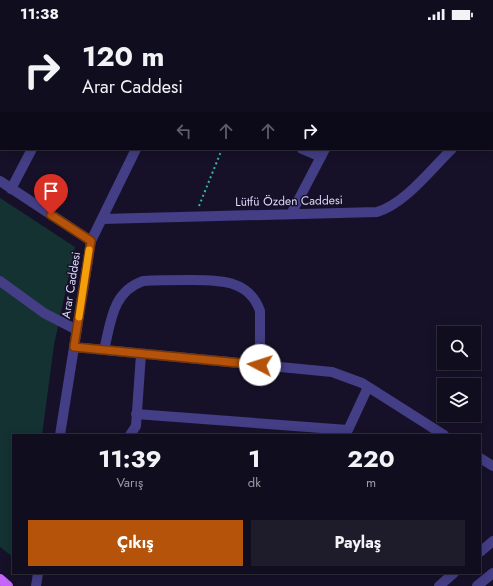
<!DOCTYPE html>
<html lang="tr">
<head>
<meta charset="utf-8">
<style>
  :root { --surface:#100d1e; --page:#1e1b2b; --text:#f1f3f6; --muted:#9c9ca4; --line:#302d3c; --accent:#b45309 }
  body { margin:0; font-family:Jost,sans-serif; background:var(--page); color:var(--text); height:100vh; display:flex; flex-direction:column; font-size:15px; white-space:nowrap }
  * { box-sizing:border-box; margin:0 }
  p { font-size:13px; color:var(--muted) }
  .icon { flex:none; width:22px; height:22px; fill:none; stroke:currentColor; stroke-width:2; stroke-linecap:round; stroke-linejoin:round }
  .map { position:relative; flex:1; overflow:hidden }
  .details { position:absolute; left:12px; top:406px; width:469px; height:140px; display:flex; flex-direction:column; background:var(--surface); border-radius:0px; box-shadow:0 2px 10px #0003,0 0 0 1px var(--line) }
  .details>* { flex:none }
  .banner { position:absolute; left:0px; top:0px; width:493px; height:122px; box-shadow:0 2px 10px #0003,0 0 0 1px var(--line); background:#100d1e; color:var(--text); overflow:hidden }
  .buttons { position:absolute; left:437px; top:298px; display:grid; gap:8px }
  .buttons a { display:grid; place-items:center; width:44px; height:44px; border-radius:0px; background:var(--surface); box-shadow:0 2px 10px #0003,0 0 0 1px var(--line); font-size:20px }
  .pin { position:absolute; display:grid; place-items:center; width:34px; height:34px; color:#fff; margin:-41px -17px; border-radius:50% 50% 50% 0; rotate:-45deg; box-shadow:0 0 4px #0007 }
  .pin .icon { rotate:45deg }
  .me { position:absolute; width:44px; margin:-22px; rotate:275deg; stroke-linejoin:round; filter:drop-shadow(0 0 3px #0008) }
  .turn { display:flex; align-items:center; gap:14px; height:84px; padding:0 16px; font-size:18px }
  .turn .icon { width:52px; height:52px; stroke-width:2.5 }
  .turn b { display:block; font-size:28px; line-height:34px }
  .lanes { display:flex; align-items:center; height:38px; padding:0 16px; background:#0003; justify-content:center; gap:20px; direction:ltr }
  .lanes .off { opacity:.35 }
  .eta { display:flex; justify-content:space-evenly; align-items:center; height:68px; text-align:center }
  .eta b { font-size:24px; font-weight:700; line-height:28px }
  .cta { display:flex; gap:8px; margin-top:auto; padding:8px 16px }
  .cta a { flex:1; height:46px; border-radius:0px; background:var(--accent); color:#fff; font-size:16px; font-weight:700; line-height:46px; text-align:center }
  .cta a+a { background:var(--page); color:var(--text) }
  .status { display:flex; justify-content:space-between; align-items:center; height:28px; padding:0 20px; background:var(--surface); direction:ltr }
  .status svg { height:11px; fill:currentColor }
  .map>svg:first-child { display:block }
  .grass { fill:#143232 }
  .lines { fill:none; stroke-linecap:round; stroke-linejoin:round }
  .path { stroke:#35b6b2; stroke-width:2; stroke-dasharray:2 3; stroke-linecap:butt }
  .minor { stroke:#433e85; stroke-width:10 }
  .major { stroke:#c665f9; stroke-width:10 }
  .route-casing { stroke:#753606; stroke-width:10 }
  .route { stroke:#b45309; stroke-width:7 }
  .slow { stroke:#f59e0b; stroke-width:7 }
  .labels { text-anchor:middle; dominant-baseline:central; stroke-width:3; stroke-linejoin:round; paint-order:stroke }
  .street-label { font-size:12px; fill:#dfdafe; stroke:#161128 }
</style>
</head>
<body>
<div class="status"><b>11:38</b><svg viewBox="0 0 49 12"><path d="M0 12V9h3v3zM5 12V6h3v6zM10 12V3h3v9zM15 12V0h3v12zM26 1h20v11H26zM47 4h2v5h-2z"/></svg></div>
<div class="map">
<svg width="493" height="558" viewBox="0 0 493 558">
  <rect width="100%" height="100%" fill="#161128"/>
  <path class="grass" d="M0 170 75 219 54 317 42 407H13V529L0 519Z"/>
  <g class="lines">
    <path class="path" d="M199 178 222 121"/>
    <path class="minor" d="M4 0 6 1
      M259 0 261 1
      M46 1 47 0
      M193 1 194 0
      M304 1 305 0
      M387 1V0
      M492 80 493 79
      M302 121 321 129
      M0 153 91 213
      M11 161 32 121
      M291 186 325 121
      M102 191 377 184C405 176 431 141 452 121
      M0 253 44 285 77 302
      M74 319 332 344 362 355 444 407
      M104 322C111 294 112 264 143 253 159 252 174 252 190 252 217 252 249 251 260 283V337
      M136 386 348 402 368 359
      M60 407 91 213 136 121
      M130 407 136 398 141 326
      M480 430 493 438
      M480 524 493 513
      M36 558 38 545
      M439 558 454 545
      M477 558 493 545"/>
    <path class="major" d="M0 551 8 558"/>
  </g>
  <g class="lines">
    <g class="route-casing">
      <path id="route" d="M51 187 91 213 74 319 260 337"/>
    </g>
    <use href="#route" class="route"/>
    <path class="slow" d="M79 289 89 222"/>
  </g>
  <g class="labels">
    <g class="street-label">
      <text transform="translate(289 173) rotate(-1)">Lütfü Özden Caddesi</text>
      <text transform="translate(71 257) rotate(-81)">Arar Caddesi</text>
    </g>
  </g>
</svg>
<div class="buttons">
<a><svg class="icon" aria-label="search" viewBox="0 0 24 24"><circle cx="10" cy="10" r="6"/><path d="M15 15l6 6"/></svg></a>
<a><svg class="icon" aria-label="layers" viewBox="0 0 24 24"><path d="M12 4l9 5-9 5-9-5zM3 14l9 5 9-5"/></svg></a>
</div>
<div class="pin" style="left:51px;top:187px;background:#d93025"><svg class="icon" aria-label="arrive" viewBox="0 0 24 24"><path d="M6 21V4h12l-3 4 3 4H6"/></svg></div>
<svg class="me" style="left:260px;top:337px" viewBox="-20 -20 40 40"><circle r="19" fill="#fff"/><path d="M0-13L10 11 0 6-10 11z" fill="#b45309"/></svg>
<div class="banner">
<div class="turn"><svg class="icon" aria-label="right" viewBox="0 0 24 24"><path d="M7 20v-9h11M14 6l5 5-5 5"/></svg><div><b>120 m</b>Arar Caddesi</div></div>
<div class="lanes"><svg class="icon off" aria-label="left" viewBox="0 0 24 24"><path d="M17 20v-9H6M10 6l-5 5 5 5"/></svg><svg class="icon off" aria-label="ahead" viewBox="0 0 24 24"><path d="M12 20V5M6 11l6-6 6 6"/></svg><svg class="icon off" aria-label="ahead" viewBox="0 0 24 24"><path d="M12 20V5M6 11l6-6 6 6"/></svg><svg class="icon" aria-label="right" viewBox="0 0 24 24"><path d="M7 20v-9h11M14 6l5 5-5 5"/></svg></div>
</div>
<section class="details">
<div class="eta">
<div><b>11:39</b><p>Varış</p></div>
<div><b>1</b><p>dk</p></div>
<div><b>220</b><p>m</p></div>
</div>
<div class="cta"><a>Çıkış</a><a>Paylaş</a></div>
</section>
</div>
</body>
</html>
